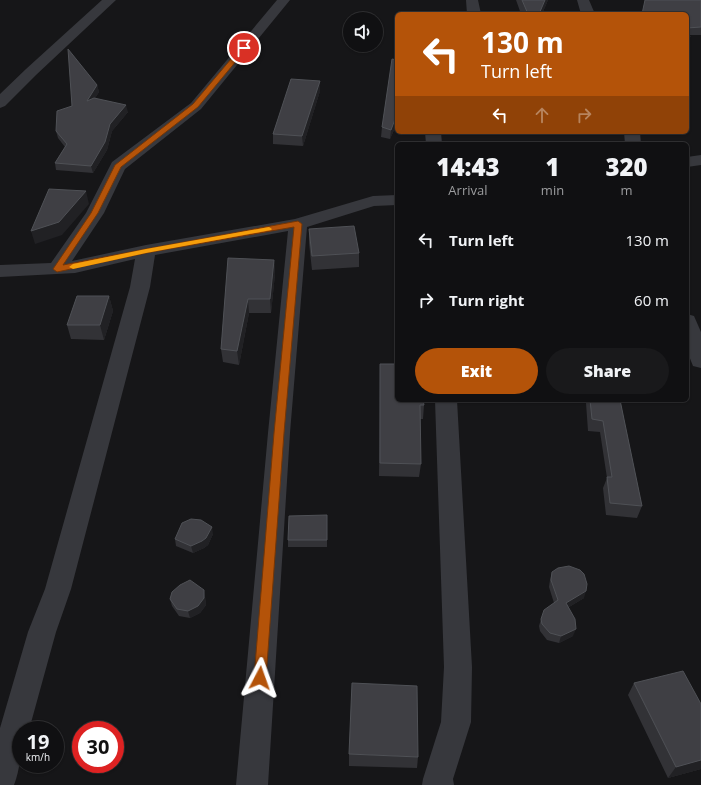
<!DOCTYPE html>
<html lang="en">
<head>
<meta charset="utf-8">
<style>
  :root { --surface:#101012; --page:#19191b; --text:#f1f3f6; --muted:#9c9d9f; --line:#303032; --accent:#b45309 }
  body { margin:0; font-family:"Open Sans",sans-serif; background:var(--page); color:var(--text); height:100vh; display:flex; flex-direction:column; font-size:15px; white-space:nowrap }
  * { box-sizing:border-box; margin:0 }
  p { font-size:13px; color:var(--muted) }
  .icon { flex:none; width:22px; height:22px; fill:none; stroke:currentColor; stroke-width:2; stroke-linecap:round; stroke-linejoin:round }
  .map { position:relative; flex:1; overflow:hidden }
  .panel { position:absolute; left:395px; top:142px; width:294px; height:260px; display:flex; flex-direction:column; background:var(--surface); border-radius:6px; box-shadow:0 1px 3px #0004,0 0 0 1px var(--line) }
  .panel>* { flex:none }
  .hud { position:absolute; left:395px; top:12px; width:294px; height:122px; border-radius:6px; box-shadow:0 1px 3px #0004,0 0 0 1px var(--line); background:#b45309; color:#fff; overflow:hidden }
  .fabs { position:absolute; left:343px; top:12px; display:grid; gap:8px }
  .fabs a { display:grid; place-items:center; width:40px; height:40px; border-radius:50%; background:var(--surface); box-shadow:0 1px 3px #0004,0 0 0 1px var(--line); font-size:20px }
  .speed { position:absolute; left:12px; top:721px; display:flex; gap:8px; font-size:20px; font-weight:700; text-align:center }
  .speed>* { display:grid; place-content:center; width:52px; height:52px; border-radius:50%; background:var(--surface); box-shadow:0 1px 3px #0004,0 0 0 1px var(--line); line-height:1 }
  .speed small { font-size:10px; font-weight:400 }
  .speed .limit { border:6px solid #d22; background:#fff; color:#111 }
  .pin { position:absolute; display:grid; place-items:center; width:34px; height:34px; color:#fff; margin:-17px; border:2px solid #fff; border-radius:50%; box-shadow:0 1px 4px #0007 }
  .me { position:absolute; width:44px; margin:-22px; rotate:4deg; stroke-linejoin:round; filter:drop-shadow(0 0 3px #0008) }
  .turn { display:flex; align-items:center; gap:14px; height:84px; padding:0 20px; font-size:18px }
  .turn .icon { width:52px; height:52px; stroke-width:2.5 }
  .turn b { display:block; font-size:28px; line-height:34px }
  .lanes { display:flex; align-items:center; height:38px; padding:0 20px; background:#0003; justify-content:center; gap:20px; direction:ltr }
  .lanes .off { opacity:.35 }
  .eta { display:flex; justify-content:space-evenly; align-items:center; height:68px; text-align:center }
  .eta b { font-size:24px; font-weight:800; line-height:28px }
  .action { display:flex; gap:8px; margin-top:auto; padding:8px 20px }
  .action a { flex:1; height:46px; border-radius:24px; background:var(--accent); color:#fff; font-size:16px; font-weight:800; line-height:46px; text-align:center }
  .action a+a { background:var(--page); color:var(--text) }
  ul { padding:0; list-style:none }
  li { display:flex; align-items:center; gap:12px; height:60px; padding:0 20px }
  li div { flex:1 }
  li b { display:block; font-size:15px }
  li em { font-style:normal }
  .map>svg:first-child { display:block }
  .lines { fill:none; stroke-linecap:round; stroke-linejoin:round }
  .minor { fill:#37383d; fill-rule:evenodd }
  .wall { fill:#323236 }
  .shaded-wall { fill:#212124 }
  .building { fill:#3f3f44; stroke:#4f5156 }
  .route { fill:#b45309; stroke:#753606 }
  .slow { fill:#f59e0b }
</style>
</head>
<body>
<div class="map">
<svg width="701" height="785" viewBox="0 0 701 785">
  <rect width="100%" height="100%" fill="#161618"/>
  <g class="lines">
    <path class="minor" d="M102 0H116L36 75 5 106 0 108V94L26 69Z
      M277 0H290L201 109 125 169 104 213 72 261 146 245 295 219 373 196 397 195V205L374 206 307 227 290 433 268 785H236L268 433 288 231 155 255 150 287 71 589 56 632 29 730H21C21 749 21 767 14 785H0V728L28 632 45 589 130 287 135 259 75 273 0 277V265L51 263 86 213 112 162 191 103Z
      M466 0H478L481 14H467Z
      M577 0H589L595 14H581Z
      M425 132H441L442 144H426Z
      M624 132H640L641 144H625Z
      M701 155V165L687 167V157Z
      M687 314 694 316 701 332V368L693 366 687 351Z
      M435 400H457L472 667 471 722 453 779 454 785H422L423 779 441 722 444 667Z"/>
  </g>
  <path class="wall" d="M516 0H548L542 14H521Z
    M701 0V35H689L690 37 688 45H687V14Z
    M397 60V123L390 139 381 137 382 127Z
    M97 85 99 92 95 98 128 112 112 131 107 150 93 173 56 170 55 163 65 147 58 138 56 131 72 106Z
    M320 91 303 146 273 144V134Z
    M309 229 359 253V267L312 270 309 243Z
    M228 258 274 260 275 274 271 313H249L239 365 223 362 221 349Z
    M109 296 113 311 104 340 71 339 67 325Z
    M380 364 424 405 423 419H420L421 464 419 477 379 476Z
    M586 400H620L642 506 637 518 606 515 603 488 607 478 600 432 588 431 586 403Z
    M327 515V547H288V540Z
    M213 534 208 545 204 548 193 553 176 546 175 539Z
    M552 572 584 598 569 607 573 636 559 643 547 640 540 631 539 626 541 619 554 603 549 587 550 580Z
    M205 597 206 605 200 613 190 618 179 616 172 606 170 599Z
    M634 683 701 704V769L668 778 628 695Z
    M349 754 418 757 417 768 349 766Z"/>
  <path class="shaded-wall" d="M545 0H548L542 14H539Z
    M320 81V91L303 146 302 136Z
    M97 85 99 92 89 108 87 101Z
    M126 105 128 112 112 131 107 150 93 173 91 166 110 124Z
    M397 114V123L390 139 391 130Z
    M86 191 89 204 62 235 35 244 31 231Z
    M274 260 275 274 271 313 270 299Z
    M109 296 113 311 104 340 100 325Z
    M248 299 249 313 239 365 237 351Z
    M212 527 213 534 208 545 204 548 193 553 191 546Z
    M204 590 205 597 206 605 200 613 190 618 188 611Z
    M586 591 584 598 564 610 566 603Z
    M576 629 573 636 559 643 561 636Z
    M701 760V769L668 778 676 767Z"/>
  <path class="building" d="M522 0H545L539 14H528Z
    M645 0H701V27L687 28V14H642Z
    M687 32 690 37H687Z
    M68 49 97 85 87 101 94 98 126 105 110 124 105 142 91 166 55 163 67 144 56 131 57 111 72 106Z
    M392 59 397 60V114L391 130 382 127Z
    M291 79 320 81 302 136 273 134Z
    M49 189 86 191 59 222 31 231Z
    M354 226 359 253 312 256 309 229Z
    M228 258 274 260 270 299H248L237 351 221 349Z
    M77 296H109L100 325H67Z
    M397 348V400H423L424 405H420L421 464 380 463V364H396Z
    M590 400H620L642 506 610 503 607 477H612L603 421 592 419Z
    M327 515V540H288L289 516Z
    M191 519 201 520 212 527 206 538 202 541 191 546 175 539 182 523Z
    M569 566 580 570 584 574 587 584 586 591 566 603 575 619 576 629 561 636 550 633 542 624 541 619 544 610 558 600 551 580 552 572 558 568Z
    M190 580 204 590V598L198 606 188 611 177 609 170 599 172 592 180 585Z
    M683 671 701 704V760L676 767 634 683Z
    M352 683 417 686 418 757 349 754Z"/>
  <path class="route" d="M242 46 247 48 198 107 121 167 98 213 63 265 146 249 298 221 302 224 284 433 266 678 264 682 260 683 256 682 254 678 274 433 294 227 146 253 57 272 53 269 91 213 115 165 193 104Z"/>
  <path class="slow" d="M269 227 272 229 271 230 146 253 73 269 69 267 73 264 146 249Z"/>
</svg>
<div class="fabs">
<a><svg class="icon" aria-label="sound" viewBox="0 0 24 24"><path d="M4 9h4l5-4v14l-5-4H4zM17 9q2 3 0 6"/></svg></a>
</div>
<div class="speed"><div>19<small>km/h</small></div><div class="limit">30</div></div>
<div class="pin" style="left:244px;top:48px;background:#d93025"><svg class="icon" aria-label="arrive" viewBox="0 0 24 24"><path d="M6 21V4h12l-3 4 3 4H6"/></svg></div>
<svg class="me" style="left:260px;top:678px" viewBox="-20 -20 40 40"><path d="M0-17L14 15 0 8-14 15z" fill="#b45309" stroke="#fff" stroke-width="4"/></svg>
<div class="hud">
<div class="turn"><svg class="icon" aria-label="left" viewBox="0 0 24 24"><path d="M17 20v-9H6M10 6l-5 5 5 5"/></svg><div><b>130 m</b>Turn left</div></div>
<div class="lanes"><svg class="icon" aria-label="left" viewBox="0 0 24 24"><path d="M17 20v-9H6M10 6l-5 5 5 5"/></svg><svg class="icon off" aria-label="ahead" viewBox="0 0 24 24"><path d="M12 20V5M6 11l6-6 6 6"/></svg><svg class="icon off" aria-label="right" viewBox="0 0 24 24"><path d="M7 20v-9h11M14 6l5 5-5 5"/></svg></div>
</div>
<section class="panel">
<div class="eta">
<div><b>14:43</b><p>Arrival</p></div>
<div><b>1</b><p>min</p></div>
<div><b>320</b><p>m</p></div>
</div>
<ul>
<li><svg class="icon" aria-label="left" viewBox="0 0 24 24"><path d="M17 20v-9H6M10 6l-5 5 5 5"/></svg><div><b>Turn left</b></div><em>130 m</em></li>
<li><svg class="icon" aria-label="right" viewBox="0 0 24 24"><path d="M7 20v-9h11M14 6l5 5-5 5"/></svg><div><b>Turn right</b></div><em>60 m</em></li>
</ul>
<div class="action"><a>Exit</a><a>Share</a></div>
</section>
</div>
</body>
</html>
